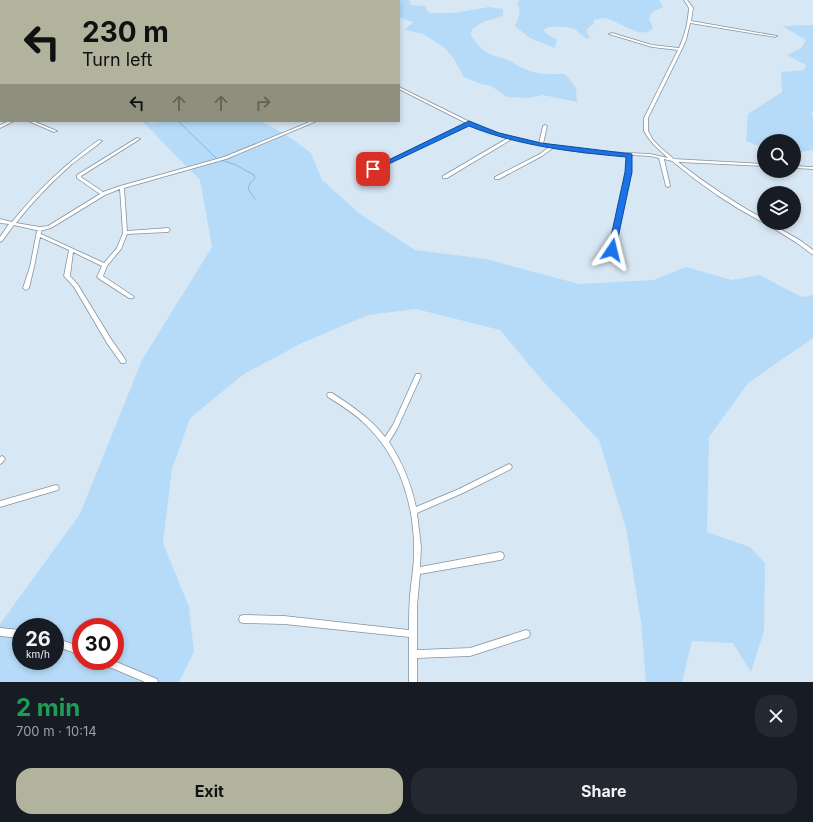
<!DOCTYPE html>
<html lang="en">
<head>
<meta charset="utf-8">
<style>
  :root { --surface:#171b24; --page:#242831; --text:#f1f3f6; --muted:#9ea1a6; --accent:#b2b39d }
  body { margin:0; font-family:Inter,sans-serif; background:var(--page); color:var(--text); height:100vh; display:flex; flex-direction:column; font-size:15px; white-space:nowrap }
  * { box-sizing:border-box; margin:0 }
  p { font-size:13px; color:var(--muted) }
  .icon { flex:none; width:22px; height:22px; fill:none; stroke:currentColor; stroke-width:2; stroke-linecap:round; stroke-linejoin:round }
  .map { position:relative; height:682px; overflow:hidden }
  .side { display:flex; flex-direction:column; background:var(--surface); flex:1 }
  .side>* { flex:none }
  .hud { position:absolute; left:0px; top:0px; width:400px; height:122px; box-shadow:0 2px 6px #0003; background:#b2b39d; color:#111; overflow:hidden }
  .buttons { position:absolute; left:757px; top:134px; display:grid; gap:8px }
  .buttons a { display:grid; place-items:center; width:44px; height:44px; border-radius:50%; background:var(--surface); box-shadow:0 2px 6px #0003; font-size:20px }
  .speed { position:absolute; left:12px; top:618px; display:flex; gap:8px; font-size:20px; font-weight:700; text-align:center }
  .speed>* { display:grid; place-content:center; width:52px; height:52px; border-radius:50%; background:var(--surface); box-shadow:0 2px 6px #0003; line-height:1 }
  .speed small { font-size:10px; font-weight:400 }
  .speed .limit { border:6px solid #d22; background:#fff; color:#111 }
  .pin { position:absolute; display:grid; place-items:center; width:34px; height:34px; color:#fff; margin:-17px; border-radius:8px; box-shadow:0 2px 6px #0006 }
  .me { position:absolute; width:44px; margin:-22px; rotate:10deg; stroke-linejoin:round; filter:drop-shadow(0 0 3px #0008) }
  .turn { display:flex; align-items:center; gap:14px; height:84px; padding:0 16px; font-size:18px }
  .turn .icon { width:52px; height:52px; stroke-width:2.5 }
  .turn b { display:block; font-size:28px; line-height:34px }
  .lanes { display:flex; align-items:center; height:38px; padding:0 16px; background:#0003; justify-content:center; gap:20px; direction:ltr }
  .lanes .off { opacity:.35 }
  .round { display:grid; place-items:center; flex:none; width:42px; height:42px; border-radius:16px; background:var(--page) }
  .overview { display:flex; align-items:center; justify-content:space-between; height:68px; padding:0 16px }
  h1 { font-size:24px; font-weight:700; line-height:30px; color:#1e9e55 }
  .cta { display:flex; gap:8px; margin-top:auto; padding:8px 16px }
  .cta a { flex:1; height:46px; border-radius:16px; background:var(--accent); color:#111; font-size:16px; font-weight:700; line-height:46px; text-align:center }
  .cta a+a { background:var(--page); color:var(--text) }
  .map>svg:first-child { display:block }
  .green { fill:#b6dbf8; fill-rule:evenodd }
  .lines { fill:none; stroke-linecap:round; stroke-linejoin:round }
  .stream { stroke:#87b6da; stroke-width:1 }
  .minor-casing { stroke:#85939f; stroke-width:1.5 }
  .minor { fill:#fff; fill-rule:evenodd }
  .route { fill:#1a73e8; stroke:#114b97 }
</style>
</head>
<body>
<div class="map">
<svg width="813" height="682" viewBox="0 0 813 682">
  <rect width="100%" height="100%" fill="#d7e7f3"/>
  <path class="green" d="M346 0H409L411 5 425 6 429 13H453L489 7 503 9V16L483 22 472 29 471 35C484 55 487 53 508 60 514 63 519 67 525 69 538 75 551 74 565 74L576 88 577 102 543 95 529 98 507 97 491 86 481 84 464 77 454 59 445 48 423 34 405 30 413 22 399 17V1Z
    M520 0H659L663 7 652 12 649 19 653 28C641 42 618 19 603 18 601 18 597 20 594 20V23L586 30 590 39C582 38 581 33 574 29 566 26 549 25 543 30L551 37 557 39 555 48 530 38 515 26C519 17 522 11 517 2Z
    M813 25V113H811L813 118V150L794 153V141H764V148L746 141 748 114 782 92 781 72 804 70 806 65 787 55 801 48 806 40 782 26Z
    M142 121 153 123 164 121H261L285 134 311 153 322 180 360 214 415 250 486 259 579 284 654 280 686 267 732 280 759 275 802 297 813 295V338L748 383 709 437 707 532 750 547 765 563 764 631 751 672 733 643 692 641 682 682H646L641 622 626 528 599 440 541 379 500 330 416 309 368 315 302 343 244 374 190 418 172 469 163 543 189 607 194 652 179 682H0V624L80 514 142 360 212 247 200 180ZM21 627H55V661H21ZM81 627H115V661H81Z"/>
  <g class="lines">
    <path class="stream" d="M178 121 217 159 234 164 254 175 255 178 250 183 248 189 255 199"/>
    <g class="minor-casing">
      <path id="minor" d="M52 0H58L57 1H52Z
        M120 0H124L123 1H119Z
        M256 0H259V1H256Z
        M684 0H687L693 8 691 21 777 36 775 37 690 23 686 40 682 49 648 118V131L653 140 661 148 674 159 764 164V166L678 162C705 183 733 202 764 219V223L739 209 717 195 696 180 672 161 664 159 670 186 668 187 666 186 659 158 650 156 631 155V172L614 250 612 252 610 251V250L627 172V155L587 153 553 148 542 156 499 179H495V177L540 154 549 147 512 139 447 178H443V176L508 138 478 129 469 124 374 170H372L371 169 466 123 399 89V87L480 127 498 133 539 143 543 126 545 125 547 126 543 144 587 151 650 154 668 158 654 145 647 136 644 131V118L678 50 652 47 609 34 612 33 652 45 679 48C685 35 688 22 689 8Z
        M0 18H1V20H0Z
        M0 43H1V45H0Z
        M0 71H1V73H0Z
        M9 121H14L0 128V125Z
        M28 121H33L57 131 54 132Z
        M312 121H317L226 159 124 188 127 231 168 228 170 230 168 232 127 234 121 249 107 266 103 276 133 296 134 297 133 298H129L98 278 97 277 102 266 73 252 70 276 78 285 111 339 125 359 126 361 125 363H121L107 343 74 287 64 276 69 250 40 237 34 267 29 288 26 290 23 288 30 267 37 231H41V234L104 263 117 248 123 233 120 189 105 195 51 228 40 231 14 225 2 241 0 242V237L9 224 0 223V219L12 222C37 191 66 163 99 140L102 141C93 149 82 156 72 164 52 182 33 201 16 223L40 227 48 226 100 194 77 178V175L137 138 140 139 81 176V177L103 192 120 186 224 157Z
        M794 166 813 167V169L794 168Z
        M765 223H770L801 241 813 250V255L797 243Z
        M416 374H420L421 376 397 429 389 442C402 462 411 483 416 507L459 489 509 464 511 465 512 467 511 469 463 493 417 513 421 547 420 567 500 552 503 553 504 556 503 559 500 560 420 574 417 606V650L470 648 526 630 529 631 530 634 529 637 526 638 470 656 417 658V682H409V637L284 624 243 623 240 622 239 619 240 616 243 615 284 616 409 630C409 619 409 607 410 596 411 582 414 568 414 554 415 506 400 457 365 424 354 413 341 405 328 397L327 395 328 393H332C352 406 371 419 385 437L393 425Z
        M2 456 4 457 5 459 2 463 0 464V457Z
        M56 485 58 486 59 488 58 490 0 507V501Z
        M0 628 21 630V638L0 636Z
        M55 638 81 647V655L55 646Z
        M101 661H114L157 679 158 682H145L102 664Z"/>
    </g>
    <use href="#minor" class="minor"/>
  </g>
  <path class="route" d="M469 121 499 133 541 143 632 154V172L615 252H610L608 250 625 172 626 157C572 152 519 146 469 126L376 170 370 169Z"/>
</svg>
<div class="buttons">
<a><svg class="icon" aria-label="search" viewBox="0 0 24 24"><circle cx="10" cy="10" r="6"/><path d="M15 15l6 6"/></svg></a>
<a><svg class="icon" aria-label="layers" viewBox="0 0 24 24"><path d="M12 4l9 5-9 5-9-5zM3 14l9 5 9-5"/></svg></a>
</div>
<div class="speed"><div>26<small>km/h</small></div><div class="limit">30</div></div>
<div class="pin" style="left:373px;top:169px;background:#d93025"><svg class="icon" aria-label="arrive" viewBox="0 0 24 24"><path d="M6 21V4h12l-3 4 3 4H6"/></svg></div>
<svg class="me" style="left:612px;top:250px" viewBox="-20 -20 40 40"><path d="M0-17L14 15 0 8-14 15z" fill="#1a73e8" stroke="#fff" stroke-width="4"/></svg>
<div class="hud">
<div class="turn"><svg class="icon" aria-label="left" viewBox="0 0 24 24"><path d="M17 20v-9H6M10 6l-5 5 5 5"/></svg><div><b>230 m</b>Turn left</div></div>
<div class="lanes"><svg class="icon" aria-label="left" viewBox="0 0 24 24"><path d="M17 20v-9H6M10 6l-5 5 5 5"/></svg><svg class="icon off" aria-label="ahead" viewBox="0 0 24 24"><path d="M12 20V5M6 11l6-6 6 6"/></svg><svg class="icon off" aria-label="ahead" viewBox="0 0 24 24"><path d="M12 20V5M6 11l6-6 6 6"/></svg><svg class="icon off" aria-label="right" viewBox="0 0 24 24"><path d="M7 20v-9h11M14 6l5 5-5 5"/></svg></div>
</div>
</div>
<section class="side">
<div class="overview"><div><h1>2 min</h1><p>700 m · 10:14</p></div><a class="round"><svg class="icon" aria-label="close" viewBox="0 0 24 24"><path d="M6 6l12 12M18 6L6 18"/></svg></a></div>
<div class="cta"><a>Exit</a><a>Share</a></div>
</section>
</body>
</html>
